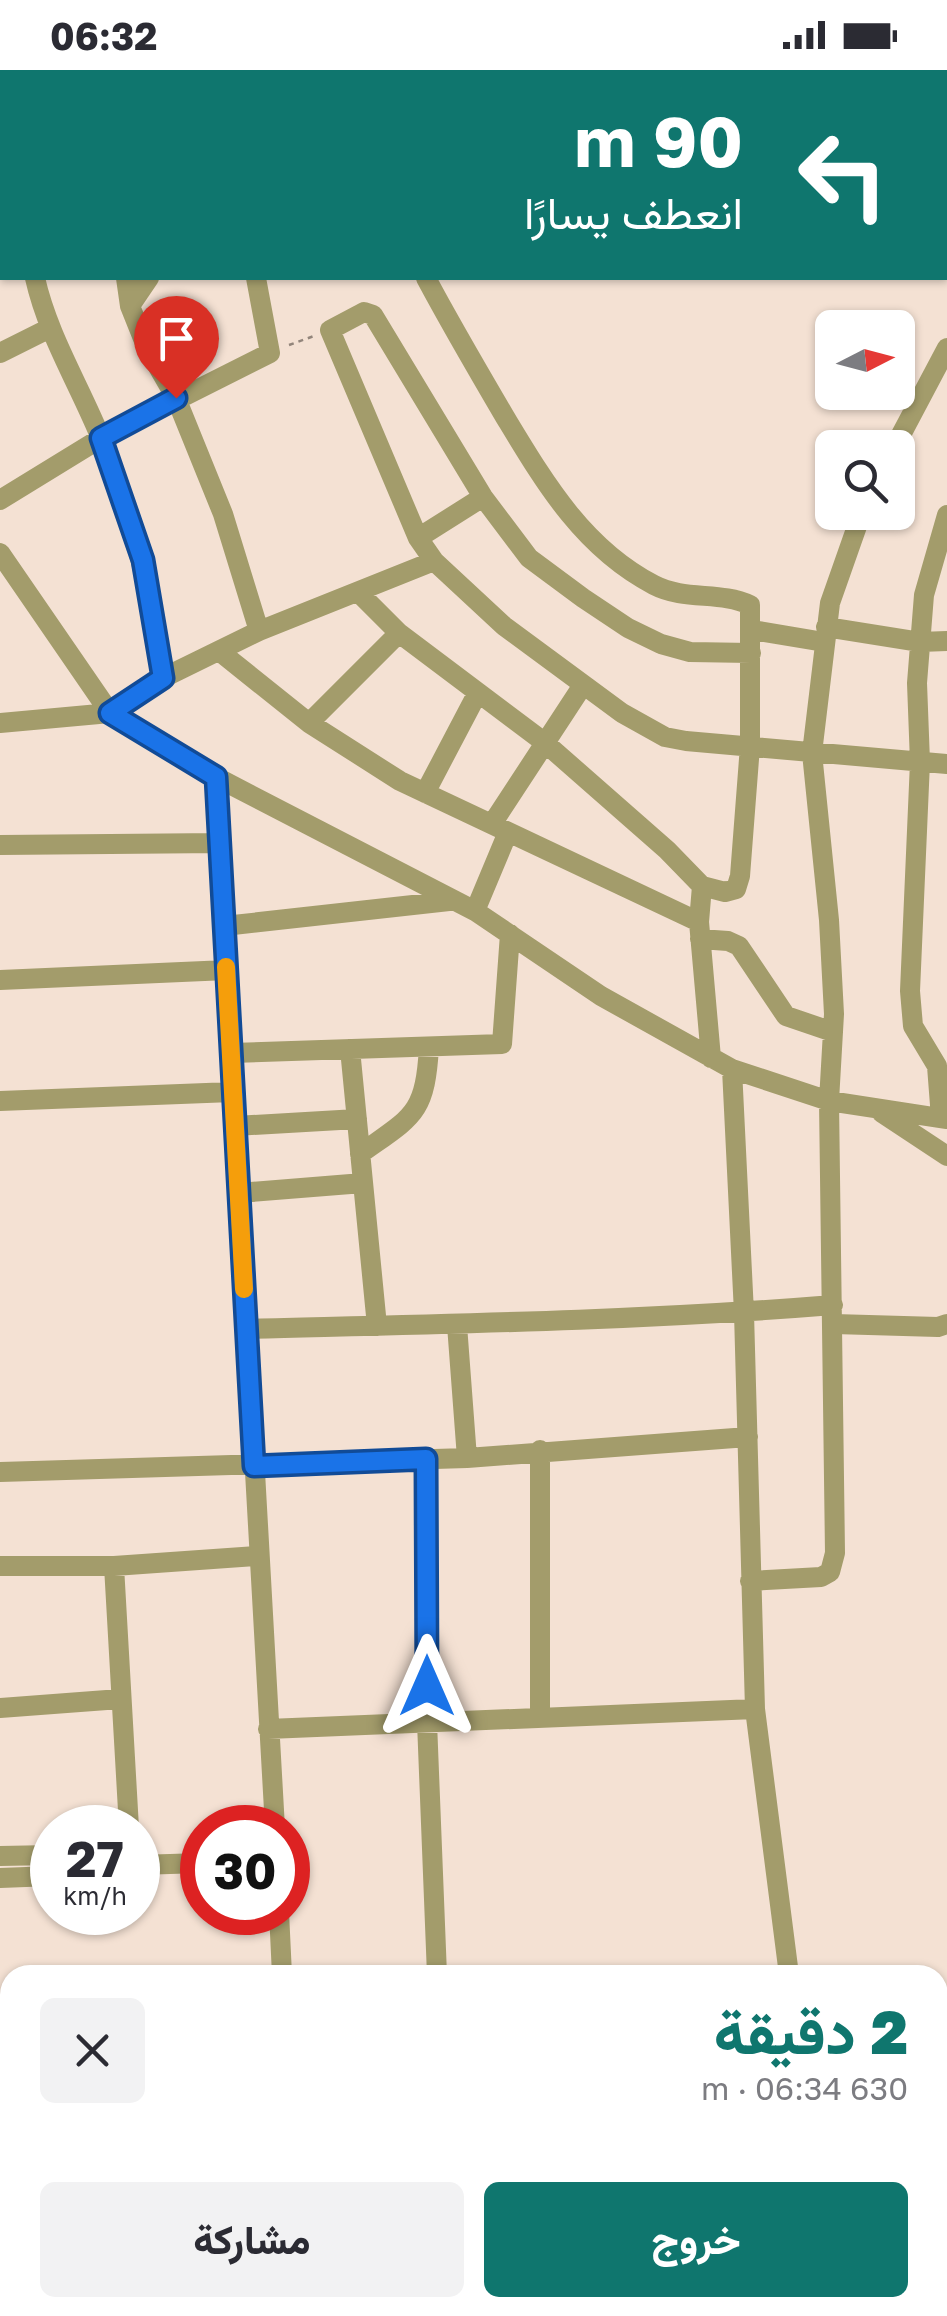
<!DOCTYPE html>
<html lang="ar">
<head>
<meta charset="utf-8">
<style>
  :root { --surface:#fff; --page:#f2f2f3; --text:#2b2b33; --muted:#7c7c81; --accent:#0f766e }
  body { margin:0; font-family:"Golos Text",Vazirmatn,sans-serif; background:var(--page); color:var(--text); direction:rtl; height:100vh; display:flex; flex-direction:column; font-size:38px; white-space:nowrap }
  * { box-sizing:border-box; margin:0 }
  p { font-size:32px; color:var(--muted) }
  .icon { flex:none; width:55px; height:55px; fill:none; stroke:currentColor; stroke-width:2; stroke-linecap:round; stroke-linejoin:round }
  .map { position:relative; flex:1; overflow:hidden; direction:ltr }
  .sheet { position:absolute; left:0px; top:1895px; width:948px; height:352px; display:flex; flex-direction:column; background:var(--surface); border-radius:30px 30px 0 0; box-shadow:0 2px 8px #0004; direction:rtl }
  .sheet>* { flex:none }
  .top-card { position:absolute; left:0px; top:0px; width:948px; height:210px; box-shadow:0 2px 8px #0004; direction:rtl; background:#0f766e; color:#fff; overflow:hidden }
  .needle { width:65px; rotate:84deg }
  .buttons { position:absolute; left:815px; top:240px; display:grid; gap:20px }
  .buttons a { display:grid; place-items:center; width:100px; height:100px; border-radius:15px; background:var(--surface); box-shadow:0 2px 8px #0004; font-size:50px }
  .speed { position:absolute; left:30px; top:1735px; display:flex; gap:20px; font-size:50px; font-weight:700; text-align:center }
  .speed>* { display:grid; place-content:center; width:130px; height:130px; border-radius:50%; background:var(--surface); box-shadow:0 2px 8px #0004; line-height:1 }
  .speed small { font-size:25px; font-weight:400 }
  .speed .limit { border:15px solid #d22; background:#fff; color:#111 }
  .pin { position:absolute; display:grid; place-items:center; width:85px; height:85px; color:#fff; margin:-102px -42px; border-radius:50% 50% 50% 0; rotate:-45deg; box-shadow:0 0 10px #0007 }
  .pin .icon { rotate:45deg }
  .me { position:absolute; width:110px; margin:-55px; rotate:0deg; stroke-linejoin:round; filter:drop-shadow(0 0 8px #0008) }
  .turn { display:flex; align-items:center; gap:35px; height:210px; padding:0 40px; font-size:45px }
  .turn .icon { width:130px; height:130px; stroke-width:2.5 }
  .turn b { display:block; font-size:70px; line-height:85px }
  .round { display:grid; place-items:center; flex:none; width:105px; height:105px; border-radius:15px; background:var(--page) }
  .headline { display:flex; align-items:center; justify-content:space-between; height:170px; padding:0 40px }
  h1 { font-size:60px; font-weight:800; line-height:75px; color:var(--accent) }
  .action { display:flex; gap:20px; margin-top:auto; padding:20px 40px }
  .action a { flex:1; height:115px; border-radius:15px; background:var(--accent); color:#fff; font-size:40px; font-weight:800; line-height:115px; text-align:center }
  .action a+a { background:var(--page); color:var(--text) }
  .status { display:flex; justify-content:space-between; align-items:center; height:70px; padding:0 50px; background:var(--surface); direction:ltr }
  .status svg { height:28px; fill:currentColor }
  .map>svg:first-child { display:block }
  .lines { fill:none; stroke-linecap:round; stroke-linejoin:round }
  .path { stroke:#92857b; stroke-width:2.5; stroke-dasharray:5 5; stroke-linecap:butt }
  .minor { stroke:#a39c6b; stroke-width:20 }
  .route-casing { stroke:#114b97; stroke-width:25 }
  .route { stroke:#1a73e8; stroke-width:18 }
  .slow { stroke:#f59e0b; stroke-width:18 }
</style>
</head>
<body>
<div class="status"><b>06:32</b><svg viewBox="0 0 49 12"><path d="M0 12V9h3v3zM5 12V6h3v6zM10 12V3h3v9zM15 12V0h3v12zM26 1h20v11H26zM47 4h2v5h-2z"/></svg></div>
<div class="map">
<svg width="947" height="2246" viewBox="0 0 947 2246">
  <rect width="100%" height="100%" fill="#f4e1d3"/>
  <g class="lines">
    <path class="path" d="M289 275 314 266"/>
    <path class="minor" d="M78 0 79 2
      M139 0 140 2
      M207 0V2
      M333 0 334 2
      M0 2 2 4
      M35 208C48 266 80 316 102 371 136 452 149 523 163 608
      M126 208 130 236 146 276 176 328 223 444 259 561
      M130 236 149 208
      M0 283 50 258
      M894 378 947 278
      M0 430 101 368 270 283 256 208
      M418 468 483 427
      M0 483 110 643 216 707 475 841 601 926 732 999 829 1031 947 1049
      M359 523 399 563 544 672 667 780 702 816 725 822 736 819 740 806 750 676V535C720 521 685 531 654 515 583 478 545 413 505 347 478 301 451 255 426 208
      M826 557 920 572 947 571
      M752 560 824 572
      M219 581 309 653 400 711 699 852
      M751 583 690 582 661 574 628 558 583 528 529 488 483 427 373 245 364 242 330 260 418 468 434 491 504 556 622 643 665 667 686 671 947 694
      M0 653 110 643 163 608 259 561 434 491
      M309 653 399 563
      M216 707 275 1758
      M425 723 477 624
      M492 754 583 615
      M0 775 220 773
      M702 816 699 852 711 988
      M475 841 508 762
      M224 856 449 831
      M700 869 728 871 739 876 786 946 833 962
      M0 910 227 900
      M350 979 377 1256
      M231 983 502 974 510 864
      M732 999 744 1243 755 1639 789 1905
      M0 1031 232 1022
      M882 1043 947 1086
      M941 1048 937 996 913 956 910 921 920 692 917 613 924 525 947 445
      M235 1056 357 1049
      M360 1084C413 1046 425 1045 429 977
      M239 1123 363 1113
      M834 1254 938 1257 947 1254
      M457 1255 467 1388
      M246 1259C442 1254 638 1251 833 1235
      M540 1380V1645
      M426 1389 427 1652 437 1905
      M0 1402 467 1388 748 1367
      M0 1496H114L257 1486
      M114 1496 129 1758
      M750 1511 821 1507 830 1502 835 1483 829 1031 834 944 829 850 812 683 830 533 862 442
      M0 1638 120 1629
      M268 1659 755 1639
      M0 1786 52 1785
      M138 1795 202 1793
      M0 1808 52 1806
      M279 1842 282 1905
      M0 1947 10 2074
      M0 2172 10 2165
      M192 2238 194 2246
      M279 2238 280 2246
      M86 2246 96 2238"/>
  </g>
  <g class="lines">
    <g class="route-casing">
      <path id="route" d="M176 328 101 368 143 490 163 608 110 643 216 707 254 1396 426 1389 427 1616"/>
    </g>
    <use href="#route" class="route"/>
    <path class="slow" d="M226 897 244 1219"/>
  </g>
</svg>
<div class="buttons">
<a><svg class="needle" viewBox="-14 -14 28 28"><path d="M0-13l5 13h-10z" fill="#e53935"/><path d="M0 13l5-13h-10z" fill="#7c7c81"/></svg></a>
<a><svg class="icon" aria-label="search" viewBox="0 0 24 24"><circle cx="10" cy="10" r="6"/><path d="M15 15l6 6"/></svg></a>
</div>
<div class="speed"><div>27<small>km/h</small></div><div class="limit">30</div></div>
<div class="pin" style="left:176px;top:328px;background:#d93025"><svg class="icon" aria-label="arrive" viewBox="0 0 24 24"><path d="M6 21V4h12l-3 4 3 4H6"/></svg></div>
<svg class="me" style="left:427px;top:1616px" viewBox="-20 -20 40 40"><path d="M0-17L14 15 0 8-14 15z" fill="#1a73e8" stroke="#fff" stroke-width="4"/></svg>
<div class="top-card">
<div class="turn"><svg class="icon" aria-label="left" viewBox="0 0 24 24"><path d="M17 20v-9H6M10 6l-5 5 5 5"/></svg><div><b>90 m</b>انعطف يسارًا</div></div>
</div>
<section class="sheet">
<div class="headline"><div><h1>2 دقيقة</h1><p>630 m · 06:34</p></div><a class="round"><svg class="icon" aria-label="close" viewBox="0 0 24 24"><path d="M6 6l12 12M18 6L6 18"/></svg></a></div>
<div class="action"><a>خروج</a><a>مشاركة</a></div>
</section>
</div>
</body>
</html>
